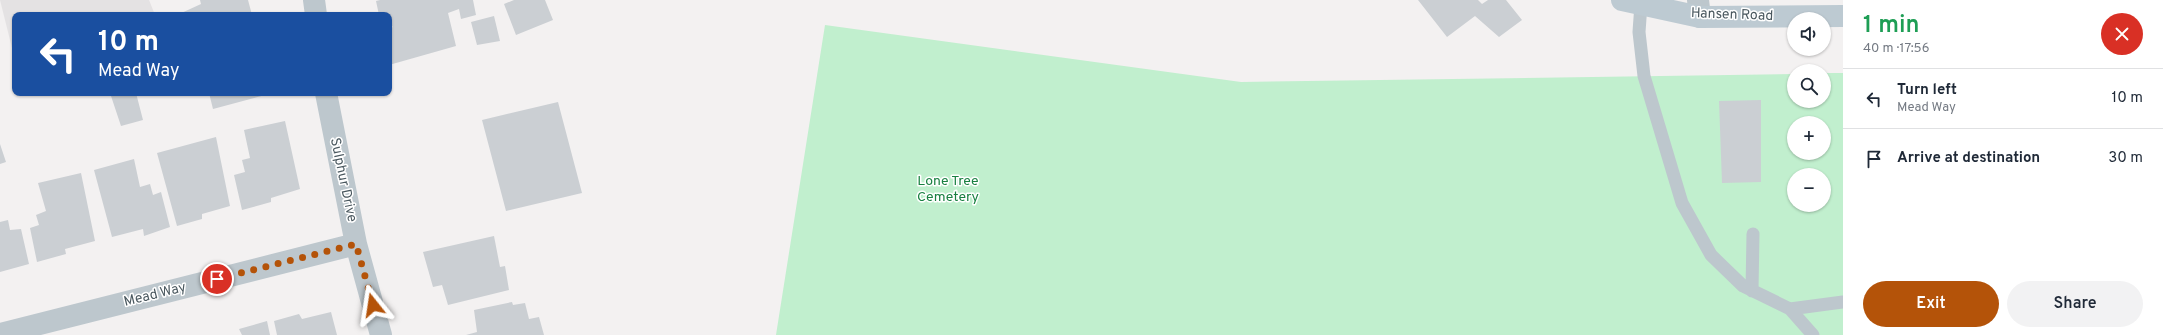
<!DOCTYPE html>
<html lang="en">
<head>
<meta charset="utf-8">
<style>
  :root { --surface:#fff; --page:#f2f2f3; --text:#1f2937; --muted:#747a83; --line:#e0e1e3; --accent:#b45309 }
  body { margin:0; font-family:Overpass,sans-serif; background:var(--page); color:var(--text); height:100vh; display:flex; flex-direction:column; font-size:15px; white-space:nowrap }
  * { box-sizing:border-box; margin:0 }
  p { font-size:13px; color:var(--muted) }
  .icon { flex:none; width:22px; height:22px; fill:none; stroke:currentColor; stroke-width:2; stroke-linecap:round; stroke-linejoin:round }
  .map { position:relative; flex:1; overflow:hidden }
  .details { display:flex; flex-direction:column; background:var(--surface); width:320px }
  .details>* { flex:none }
  .banner { position:absolute; left:12px; top:12px; width:380px; height:84px; border-radius:8px; box-shadow:0 1px 3px #0004; background:#1a4fa0; color:#fff; overflow:hidden }
  .buttons { position:absolute; left:1787px; top:12px; display:grid; gap:8px }
  .buttons a { display:grid; place-items:center; width:44px; height:44px; border-radius:50%; background:var(--surface); box-shadow:0 1px 3px #0004; font-size:20px }
  .pin { position:absolute; display:grid; place-items:center; width:34px; height:34px; color:#fff; margin:-17px; border:2px solid #fff; border-radius:50%; box-shadow:0 1px 4px #0007 }
  .me { position:absolute; width:44px; margin:-22px; rotate:345deg; stroke-linejoin:round; filter:drop-shadow(0 0 3px #0008) }
  .turn { display:flex; align-items:center; gap:14px; height:84px; padding:0 20px; font-size:18px }
  .turn .icon { width:52px; height:52px; stroke-width:2.5 }
  .turn b { display:block; font-size:28px; line-height:34px }
  .round { display:grid; place-items:center; flex:none; width:42px; height:42px; border-radius:21px; background:var(--page) }
  .overview { display:flex; align-items:center; justify-content:space-between; height:68px; padding:0 20px }
  h1 { font-size:24px; font-weight:600; line-height:30px; color:#1e9e55 }
  .primary-button { display:flex; gap:8px; margin-top:auto; padding:8px 20px }
  .primary-button a { flex:1; height:46px; border-radius:24px; background:var(--accent); color:#fff; font-size:16px; font-weight:600; line-height:46px; text-align:center }
  .primary-button a+a { background:var(--page); color:var(--text) }
  ul { padding:0; list-style:none }
  li { display:flex; align-items:center; gap:12px; height:60px; padding:0 20px; border-top:1px solid var(--line) }
  li div { flex:1 }
  li b { display:block; font-size:15px }
  li em { font-style:normal }
  main { display:flex; flex:1; min-height:0 }
  .map>svg:first-child { display:block }
  .education { fill:#e4e2e3 }
  .green { fill:#c1efce; fill-rule:evenodd }
  .building { fill:#cbcfd3 }
  .lines { fill:none; stroke-linecap:round; stroke-linejoin:round }
  .lane { stroke:#bdc7cd; stroke-width:13 }
  .street { stroke:#bdc7cd; stroke-width:22 }
  .secondary { stroke:#bdcad2; stroke-width:22 }
  .route { stroke:#b45309; stroke-width:7; stroke-dasharray:0 12.6 }
  .labels { text-anchor:middle; dominant-baseline:central; stroke-width:3; stroke-linejoin:round; paint-order:stroke }
  .street-label { font-size:14px; fill:#49575e; stroke:#fff }
  .park-label { font-size:14px; fill:#198041; stroke:#fff }
</style>
</head>
<body>
<main>
<div class="map">
<svg width="1843" height="335" viewBox="0 0 1843 335">
  <rect width="100%" height="100%" fill="#f3f1f1"/>
  <path class="education" d="M0 0H149L155 15H15V47L12 48Z"/>
  <path class="green" d="M825 25 1241 82 1794 74V101H1824V73H1843V335H776ZM1794 123H1824V153H1794ZM1794 175H1824V205H1794Z"/>
  <path class="building" d="M200 0H248L252 15H177L201 4Z
    M380 0H473L476 15 461 19 459 9 448 13 456 46 389 65V28L393 27 389 24V15H379L376 1Z
    M514 0H545L553 20 516 35 504 4Z
    M1418 0H1478L1482 4 1488 0H1506L1522 20 1499 37 1475 16 1447 37Z
    M494 16 500 41 477 45 471 22Z
    M121 93H136L143 120 121 126 111 96Z
    M209 93H264L265 95 213 109Z
    M1761 100V182L1722 183 1719 101Z
    M558 102 582 193 506 211 482 120Z
    M285 121 300 189 271 198V202L242 210 234 175 245 172 242 160 250 158 244 130Z
    M216 137 230 206 202 214V219L177 226 157 153Z
    M0 144 6 162 0 164Z
    M134 159 140 187 150 184 153 195 161 192 170 227 144 236 143 229 112 237 94 170Z
    M81 173 95 241 65 249 66 254 37 262 30 228 39 225 36 215 46 211 38 183Z
    M8 220 10 230 21 229 29 264 0 272V222Z
    M494 236 500 267 505 266 509 290 448 305 442 285 433 287 423 252Z
    M512 302 513 305 525 303 529 319 539 317 544 335H466L477 332 474 310Z
    M331 312 337 335H277L274 321 299 314 302 319Z
    M267 321 270 335H242L239 329Z"/>
  <g class="lines">
    <path class="lane" d="M1641 4 1639 32 1644 76 1682 203 1711 255 1743 286 1790 309 1813 335
      M1752 291 1753 234
      M1790 309 1843 302"/>
    <path class="street" d="M314 0 316 15
      M1698 0 1700 17
      M326 93 356 244 381 335
      M0 334 356 244"/>
    <path class="secondary" d="M1622 0 1700 17 1843 16"/>
  </g>
  <g class="lines">
    <path class="route" d="M217 279 356 244 373 305"/>
  </g>
  <g class="labels">
    <g class="street-label">
      <text transform="translate(1732 15) rotate(2)">Hansen Road</text>
      <text transform="translate(343 180) rotate(78)">Sulphur Drive</text>
      <text transform="translate(155 295) rotate(-14)">Mead Way</text>
    </g>
    <g class="park-label">
      <text x="948" y="181">Lone Tree<tspan x="948" dy="16">Cemetery</tspan></text>
    </g>
  </g>
</svg>
<div class="buttons">
<a><svg class="icon" aria-label="sound" viewBox="0 0 24 24"><path d="M4 9h4l5-4v14l-5-4H4zM17 9q2 3 0 6"/></svg></a>
<a><svg class="icon" aria-label="search" viewBox="0 0 24 24"><circle cx="10" cy="10" r="6"/><path d="M15 15l6 6"/></svg></a>
<a>+</a>
<a>−</a>
</div>
<div class="pin" style="left:217px;top:279px;background:#d93025"><svg class="icon" aria-label="arrive" viewBox="0 0 24 24"><path d="M6 21V4h12l-3 4 3 4H6"/></svg></div>
<svg class="me" style="left:373px;top:305px" viewBox="-20 -20 40 40"><path d="M0-17L14 15 0 8-14 15z" fill="#b45309" stroke="#fff" stroke-width="4"/></svg>
<div class="banner">
<div class="turn"><svg class="icon" aria-label="left" viewBox="0 0 24 24"><path d="M17 20v-9H6M10 6l-5 5 5 5"/></svg><div><b>10 m</b>Mead Way</div></div>
</div>
</div>
<section class="details">
<div class="overview"><div><h1>1 min</h1><p>40 m · 17:56</p></div><a class="round" style="background:#d93025;color:#fff"><svg class="icon" aria-label="close" viewBox="0 0 24 24"><path d="M6 6l12 12M18 6L6 18"/></svg></a></div>
<ul>
<li><svg class="icon" aria-label="left" viewBox="0 0 24 24"><path d="M17 20v-9H6M10 6l-5 5 5 5"/></svg><div><b>Turn left</b><p>Mead Way</p></div><em>10 m</em></li>
<li><svg class="icon" aria-label="arrive" viewBox="0 0 24 24"><path d="M6 21V4h12l-3 4 3 4H6"/></svg><div><b>Arrive at destination</b></div><em>30 m</em></li>
</ul>
<div class="primary-button"><a>Exit</a><a>Share</a></div>
</section>
</main>
</body>
</html>
